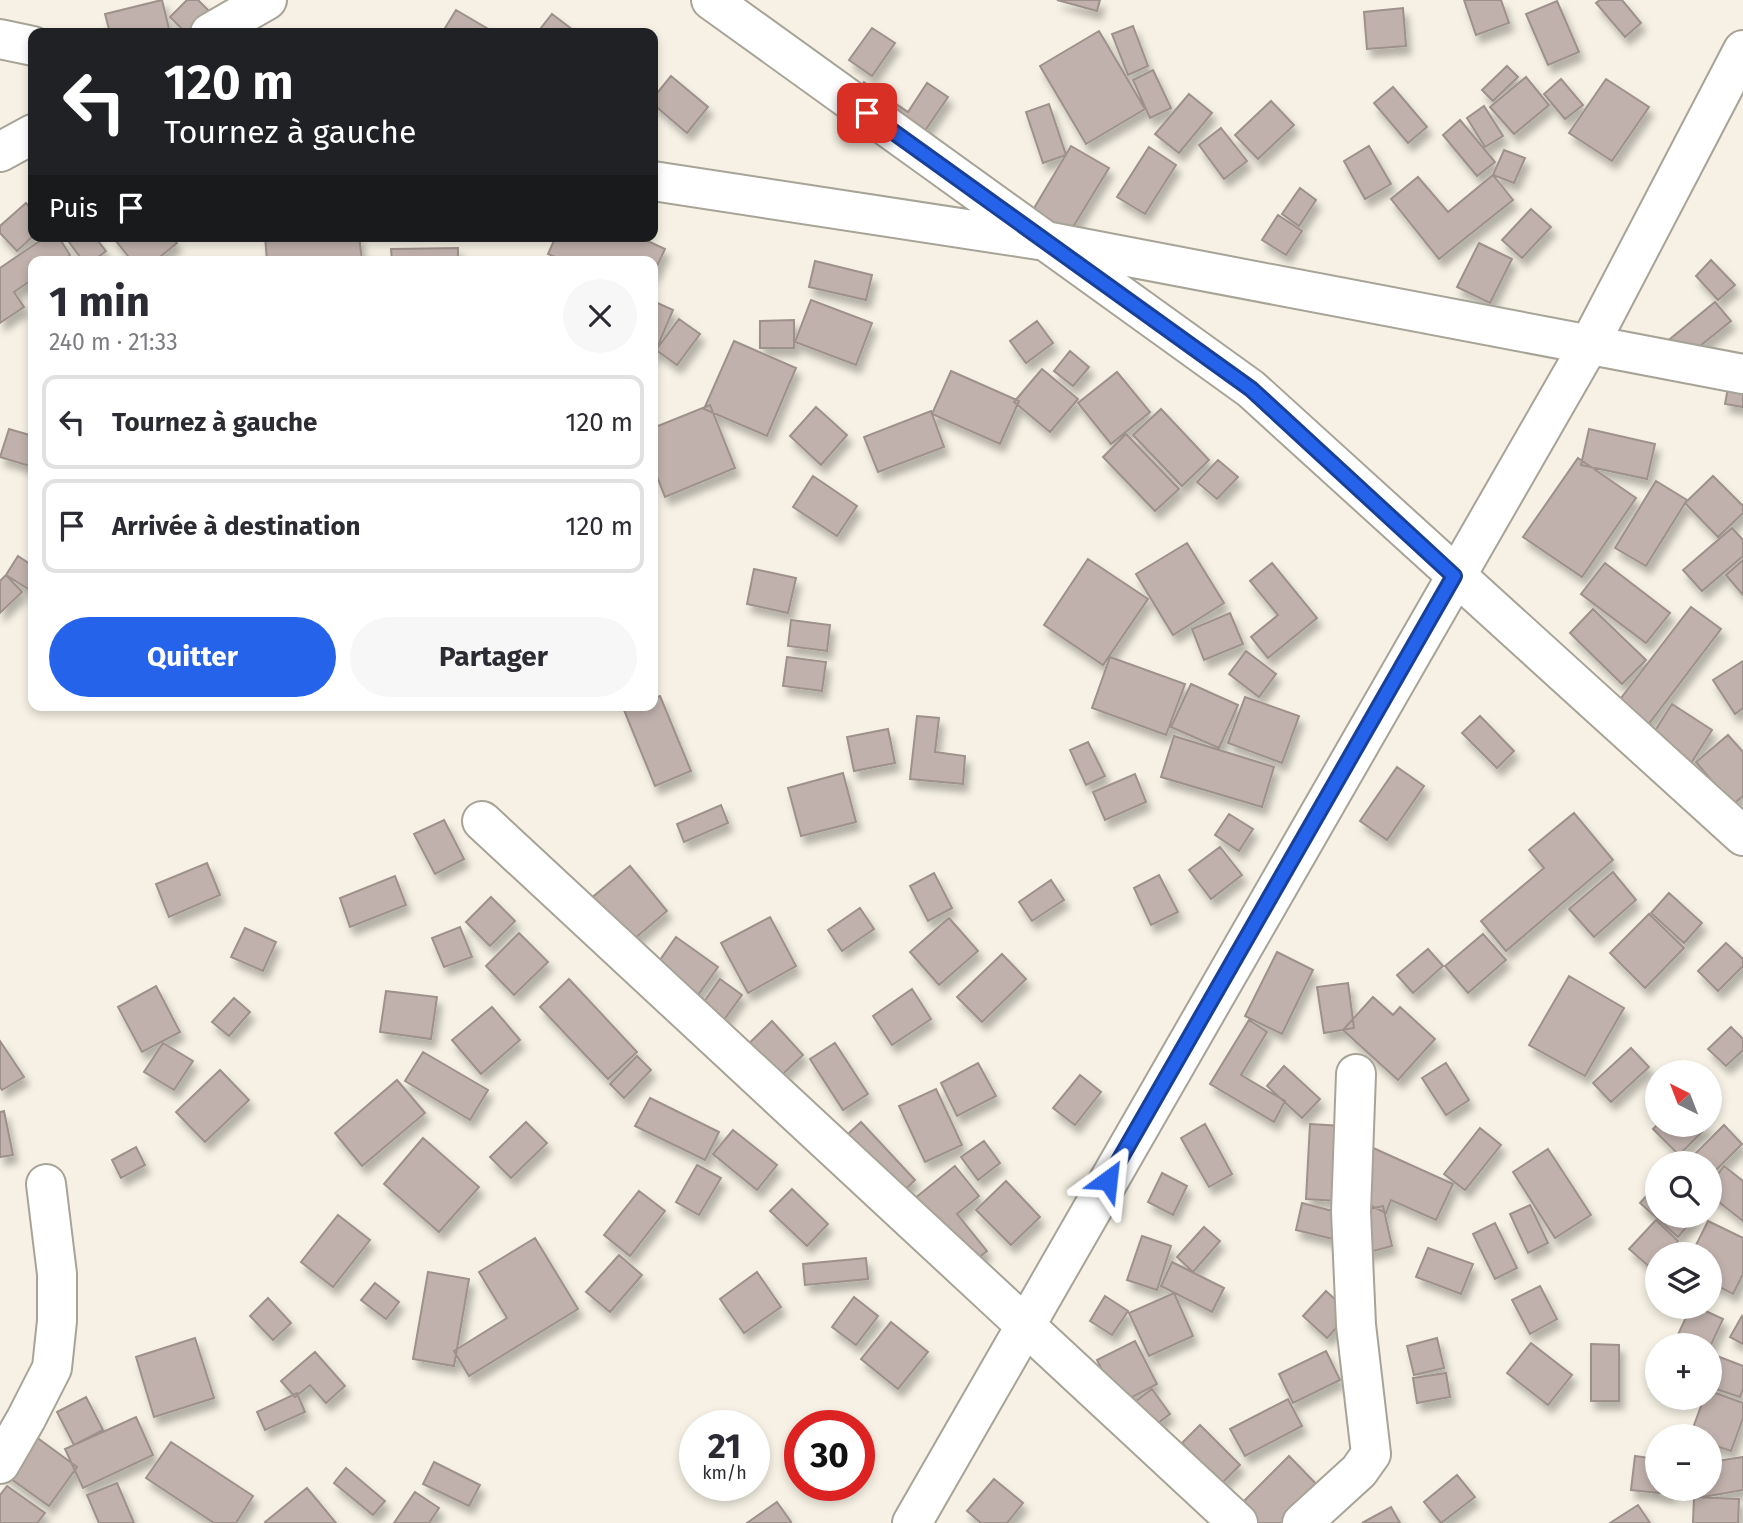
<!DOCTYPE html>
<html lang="fr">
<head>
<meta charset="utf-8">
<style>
  :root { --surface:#fff; --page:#f7f7f7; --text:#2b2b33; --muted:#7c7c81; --line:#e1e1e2; --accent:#2563eb }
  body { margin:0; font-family:"Fira Sans",sans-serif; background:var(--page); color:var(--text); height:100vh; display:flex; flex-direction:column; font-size:26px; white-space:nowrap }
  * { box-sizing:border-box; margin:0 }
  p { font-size:23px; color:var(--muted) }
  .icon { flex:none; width:38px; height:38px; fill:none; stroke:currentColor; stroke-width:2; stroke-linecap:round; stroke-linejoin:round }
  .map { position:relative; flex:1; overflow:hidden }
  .details { position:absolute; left:28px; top:256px; width:630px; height:455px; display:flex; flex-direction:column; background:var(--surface); border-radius:14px; box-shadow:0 4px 10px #0003 }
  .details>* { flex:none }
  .hud { position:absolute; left:28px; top:28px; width:630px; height:214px; border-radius:14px; box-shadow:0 4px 10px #0003; background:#202124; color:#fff; overflow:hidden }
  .needle { width:46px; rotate:318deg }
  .fabs { position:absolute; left:1645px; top:1060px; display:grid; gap:14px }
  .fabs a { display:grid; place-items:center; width:77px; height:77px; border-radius:50%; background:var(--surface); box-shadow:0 4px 10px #0003; font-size:35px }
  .speed { position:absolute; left:679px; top:1410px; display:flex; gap:14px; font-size:35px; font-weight:700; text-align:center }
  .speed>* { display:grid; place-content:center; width:91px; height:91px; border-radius:50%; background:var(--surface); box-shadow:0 4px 10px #0003; line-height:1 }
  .speed small { font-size:18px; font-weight:400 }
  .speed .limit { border:10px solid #d22; background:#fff; color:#111 }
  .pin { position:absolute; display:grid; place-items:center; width:60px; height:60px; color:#fff; margin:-30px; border-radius:14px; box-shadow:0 4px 10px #0006 }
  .me { position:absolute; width:77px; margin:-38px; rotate:30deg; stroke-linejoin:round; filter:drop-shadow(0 0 5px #0008) }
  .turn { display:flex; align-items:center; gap:24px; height:147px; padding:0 21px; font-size:32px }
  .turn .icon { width:91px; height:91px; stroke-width:2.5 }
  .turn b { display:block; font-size:49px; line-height:60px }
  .then { display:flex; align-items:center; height:66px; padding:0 21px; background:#0003; gap:14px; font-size:26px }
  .round { display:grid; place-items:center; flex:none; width:74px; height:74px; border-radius:37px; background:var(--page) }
  .summary { display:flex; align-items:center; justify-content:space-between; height:119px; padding:0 21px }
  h1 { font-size:42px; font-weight:700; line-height:52px }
  .action { display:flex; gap:14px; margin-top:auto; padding:14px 21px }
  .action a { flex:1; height:80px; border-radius:42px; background:var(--accent); color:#fff; font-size:28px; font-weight:700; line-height:80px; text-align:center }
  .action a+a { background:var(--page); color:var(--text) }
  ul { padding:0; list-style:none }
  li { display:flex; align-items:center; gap:21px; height:94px; margin:0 14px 10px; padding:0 7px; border:4px solid var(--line); border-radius:14px }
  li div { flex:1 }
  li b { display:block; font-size:26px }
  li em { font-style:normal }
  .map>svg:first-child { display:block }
  .building { fill:#c0b1ac; stroke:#9e918b; stroke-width:2; filter:url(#shadow) }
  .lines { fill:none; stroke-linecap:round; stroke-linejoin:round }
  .street-casing { stroke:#a7a397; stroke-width:42 }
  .street { stroke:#fff; stroke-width:38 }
  .route-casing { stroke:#184099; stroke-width:18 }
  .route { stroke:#2563eb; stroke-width:12 }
</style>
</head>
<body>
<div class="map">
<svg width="1743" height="1523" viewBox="0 0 1743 1523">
  <defs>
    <filter id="shadow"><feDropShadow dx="4.5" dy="8" stdDeviation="3.5" flood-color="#0004"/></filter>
  </defs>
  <rect width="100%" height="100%" fill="#f6f1e4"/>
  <path class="building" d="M162 0 170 33H110L105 14Z
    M187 0H198L209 11 186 33 170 17Z
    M1057 0H1100L1097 11Z
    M1464 0H1501L1509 23 1476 35Z
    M1600 0H1622L1641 23 1625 37 1596 3Z
    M1557 1 1579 52 1548 65 1526 14Z
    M1403 8 1406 46 1367 49 1364 12Z
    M456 10 495 33H442Z
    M552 14 577 33H537Z
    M1133 26 1148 66 1128 75 1112 34Z
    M872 28 895 43 872 76 849 60Z
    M1099 31 1145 109 1086 144 1040 66Z
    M1507 66 1518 77 1493 101 1482 90Z
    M1153 70 1171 108 1150 118 1133 80Z
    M671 76 708 107 687 133 653 104V98Z
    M1526 77 1549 105 1514 134 1490 107Z
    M1561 79 1583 105 1565 119 1544 94Z
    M1606 79 1649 107 1612 161 1569 133Z
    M864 82 908 112 927 83 948 97 909 154 845 110Z
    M1393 87 1427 127 1408 143 1374 103Z
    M1189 94 1212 113 1179 153 1155 134Z
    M1271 101 1294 125 1258 159 1235 135Z
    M1049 104 1066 155 1043 163 1026 112Z
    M1484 106 1503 136 1485 147 1467 118Z
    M1460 120 1495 162 1477 176 1443 135Z
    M1221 128 1247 161 1224 179 1199 145Z
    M1071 146 1109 168 1070 232 1033 210Z
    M1369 146 1391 184 1365 199 1344 161Z
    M1149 147 1176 165 1145 214 1117 197Z
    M1504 150 1525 158 1514 183 1493 175Z
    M1493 175 1513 200 1439 259 1391 199 1418 177 1448 212Z
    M1300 188 1316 200 1299 226 1282 214Z
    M26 203 33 211V236L17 251 0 233V226Z
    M1531 209 1551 227 1522 258 1502 240Z
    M1278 215 1302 231 1286 255 1262 240Z
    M47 236H58L70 255 62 261H33V279L14 292 24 307 0 323V268Z
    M69 236H94L106 251 93 261H83L66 238Z
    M112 236H171L177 243 155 261H132Z
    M265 236H359L362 261H267Z
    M556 236H637L665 249 653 275V261H564L548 254Z
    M1479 243 1512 259 1490 303 1457 287Z
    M458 248V261H392L391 249Z
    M1711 260 1735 285 1718 300 1696 276Z
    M815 261 872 275 866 300 809 287Z
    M811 300 872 323 856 365 795 342Z
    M653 301 673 310 654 355H653Z
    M1715 302 1731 321 1685 358 1670 339Z
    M679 319 700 334 677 365 656 350Z
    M794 320V348H760V321Z
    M1037 321 1053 343 1026 363 1010 341Z
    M734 341 796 368 767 436 704 409Z
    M1070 351 1089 367 1073 386 1054 371Z
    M1042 369 1078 399 1050 432 1014 402Z
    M951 371 1019 401 1000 444 932 414Z
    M1117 372 1150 412 1111 444 1078 403Z
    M1731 372 1743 374V407L1725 404Z
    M710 405 735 468 665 497 653 466V428Z
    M816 407 847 435 821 465 790 436Z
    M1161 409 1209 460 1182 486 1133 435Z
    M931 411 944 447 878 472 864 437Z
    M9 429 33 436V467L0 457Z
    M1589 429 1655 444 1647 479 1581 465Z
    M1126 434 1179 489 1155 511 1103 457Z
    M1578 458 1636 498 1582 577 1523 537Z
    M1218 460 1238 477 1217 499 1197 482Z
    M813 476 857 506 837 536 793 507Z
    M1713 476 1743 506V513L1718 537 1685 503Z
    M1656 481 1687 500 1646 566 1615 548Z
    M1732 528 1743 540V556L1702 591 1683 570Z
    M1187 543 1224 603 1173 635 1136 574Z
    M18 556 33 566V592L6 575Z
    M1088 559 1148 599 1103 665 1044 625Z
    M1743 560V595L1726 575Z
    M1272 563 1317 618 1268 658 1251 637 1278 615 1250 581Z
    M1605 563 1670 613 1646 643 1581 594Z
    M754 569 796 578 788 613 747 604Z
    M6 575 22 592 0 613V581Z
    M1691 607 1721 629 1648 725 1618 702Z
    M1593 609 1646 660 1622 684 1570 633Z
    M1230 613 1243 644 1204 660 1192 629Z
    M791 620 830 625 827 651 788 646Z
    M1246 651 1276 674 1259 697 1229 674Z
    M787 657 826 662 822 691 783 686Z
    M1110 657 1185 684 1166 735 1092 708Z
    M1743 661V708L1735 714 1713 680Z
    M1191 684 1238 705 1219 748 1171 727Z
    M660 696 691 771 655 786 624 710 636 705H653V699Z
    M1245 697 1299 716 1282 763 1228 743Z
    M1672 704 1712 730 1688 768 1648 742Z
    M917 716 939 718 935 752 965 756 963 784 910 779Z
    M1480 716 1514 751 1497 768 1462 733Z
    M888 729 895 763 854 771 847 737Z
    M1728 735 1743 752V796L1732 805 1696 762Z
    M1174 736 1274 767 1262 807 1161 777Z
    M1088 742 1105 776 1086 785 1070 750Z
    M1397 767 1424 786 1387 840 1360 821Z
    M843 773 856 822 801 836 788 788Z
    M1135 774 1146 802 1105 820 1093 792Z
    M721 805 728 823 684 842 677 824Z
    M1574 813 1613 860 1506 951 1481 921 1544 868 1529 850Z
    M1229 814 1253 829 1239 851 1215 835Z
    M444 820 464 859 435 874 414 834Z
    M1220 847 1242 875 1211 899 1189 870Z
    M207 863 220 895 169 917 156 884Z
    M630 866 667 911 627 945 589 900Z
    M1613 872 1636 900 1594 937 1569 909Z
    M934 873 952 908 928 921 910 886Z
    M1159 875 1178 912 1151 925 1134 888Z
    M395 876 406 905 350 927 340 898Z
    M1051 880 1064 900 1032 921 1019 902Z
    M1669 893 1702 923 1684 943 1651 913Z
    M491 897 515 921 490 946 466 922Z
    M860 908 874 929 842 951 828 930Z
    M1649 914 1684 948 1645 988 1610 953Z
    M770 917 796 966 748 993 721 943Z
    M949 918 978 951 939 985 910 952Z
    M460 927 472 957 444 967 432 938Z
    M245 928 276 942 263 971 231 957Z
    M519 933 548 962 514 995 486 966Z
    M1483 934 1506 960 1468 993 1445 966Z
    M676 937 718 967 688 1009 646 980Z
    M1726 943 1743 959V966L1718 991 1698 971Z
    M1428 949 1443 966 1413 993 1397 975Z
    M1277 952 1313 970 1282 1034 1245 1016Z
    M1002 954 1026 979 982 1022 957 997Z
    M1569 976 1624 1008 1585 1076 1529 1045Z
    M569 979 637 1052 608 1079 540 1007Z
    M720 979 742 995 713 1035 692 1019Z
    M1348 983 1354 1028 1324 1033 1317 987Z
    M156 986 180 1032 142 1052 118 1007Z
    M912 989 931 1019 892 1045 873 1016Z
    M386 991 437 997 431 1039 380 1032Z
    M1373 997 1393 1015 1400 1007 1435 1039 1398 1080 1343 1030Z
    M234 998 250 1012 229 1036 212 1022Z
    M492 1007 520 1040 481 1074 452 1040Z
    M1249 1020 1267 1032 1241 1075 1285 1101 1274 1122 1210 1084Z
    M772 1021 803 1055 767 1089 735 1057Z
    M1731 1027 1743 1039V1050L1726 1066 1708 1049Z
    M0 1041 24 1077 2 1090 0 1087Z
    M163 1043 193 1061 174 1090 144 1072Z
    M835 1043 868 1094 843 1110 810 1059Z
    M1631 1048 1649 1067 1611 1102 1593 1083Z
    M423 1052 488 1090 470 1120 405 1081Z
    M637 1056 651 1070 624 1098 610 1084Z
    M978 1063 996 1096 957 1116 941 1083Z
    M1446 1063 1469 1100 1446 1115 1422 1078Z
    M1284 1066 1320 1099 1302 1118 1267 1086Z
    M220 1070 249 1100 205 1142 176 1112Z
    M1080 1075 1101 1092 1075 1125 1053 1108Z
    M397 1080 425 1113 362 1166 335 1133Z
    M936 1089 962 1145 925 1162 899 1106Z
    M650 1098 719 1132 705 1160 635 1126Z
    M4 1111 13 1155 0 1157V1112Z
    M526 1122 547 1143 511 1178 490 1157Z
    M861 1122 915 1180 890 1204 835 1146Z
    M1205 1124 1232 1174 1209 1187 1181 1138Z
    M1310 1124 1342 1126 1339 1201 1306 1199Z
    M1657 1125H1709L1679 1155 1653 1129Z
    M1724 1125 1742 1144 1710 1176V1164H1685Z
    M1480 1128 1501 1145 1465 1190 1444 1174Z
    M733 1130 777 1165 757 1190 713 1154Z
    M423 1138 479 1187 439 1232 384 1184Z
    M984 1141 1000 1163 978 1180 961 1157Z
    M136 1147 145 1165 121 1178 112 1160Z
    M1371 1147 1453 1184 1436 1220 1391 1200 1386 1213 1349 1195Z
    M1548 1149 1591 1215 1555 1238 1513 1172Z
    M697 1165 721 1178 699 1215 676 1202Z
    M955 1166 979 1196 957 1214 987 1251 963 1270 909 1203Z
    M1724 1166 1743 1181V1221L1710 1195V1185Z
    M1162 1173 1187 1186 1173 1215 1148 1202Z
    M1006 1181 1040 1217 1011 1245 976 1210Z
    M1657 1184V1216H1696L1678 1237 1640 1203Z
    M792 1189 828 1224 807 1246 770 1211Z
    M639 1191 665 1211 630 1256 604 1235Z
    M1302 1203 1344 1214 1337 1240 1296 1230Z
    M1530 1205 1548 1243 1528 1253 1510 1214Z
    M1383 1206 1392 1246 1354 1256 1344 1215Z
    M338 1215 370 1240 333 1287 301 1262Z
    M1656 1220 1678 1241 1665 1255H1657V1263L1652 1269 1629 1249Z
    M1708 1221 1743 1238V1274L1733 1294 1710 1282V1255H1691Z
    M1495 1223 1517 1268 1495 1279 1473 1234Z
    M1204 1227 1220 1241 1193 1272 1177 1257Z
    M1142 1236 1171 1246 1157 1290 1127 1280Z
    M535 1238 578 1309 469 1376 454 1351 507 1318 479 1272Z
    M1428 1248 1473 1264 1461 1294 1416 1277Z
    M619 1255 642 1275 610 1312 586 1292Z
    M866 1258 868 1279 805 1285 803 1264Z
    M1172 1262 1224 1288 1212 1312 1161 1286Z
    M428 1272 469 1279 454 1366 413 1359Z
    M757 1272 781 1307 744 1333 720 1299Z
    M375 1283 399 1302 386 1319 361 1300Z
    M1540 1286 1557 1319 1530 1334 1512 1300Z
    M1326 1291 1350 1313 1327 1338 1303 1316Z
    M1174 1293 1193 1336 1149 1356 1129 1313Z
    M1105 1296 1128 1311 1112 1335 1090 1321Z
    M854 1297 878 1316 856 1345 832 1327Z
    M268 1298 291 1323 273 1340 250 1316Z
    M1691 1307H1697L1723 1319 1710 1347 1673 1345Z
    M1742 1316 1743 1317V1344L1730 1337Z
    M891 1322 928 1352 898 1389 861 1359Z
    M195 1338 214 1398 154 1417 136 1357Z
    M1437 1338 1444 1368 1414 1375 1407 1346Z
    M1135 1341 1157 1384 1119 1404 1097 1360Z
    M1531 1343 1572 1375 1548 1405 1507 1373Z
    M1591 1344 1619 1345V1401H1591Z
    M1326 1351 1340 1380 1293 1403 1279 1374Z
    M315 1352 345 1386 326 1403 310 1385 295 1397 281 1381Z
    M1717 1356 1743 1366V1389L1740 1397 1710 1387V1375Z
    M1446 1373 1450 1397 1417 1403 1413 1378Z
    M1152 1389 1170 1414 1138 1438 1120 1413Z
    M1710 1391 1743 1403V1418L1731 1451 1710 1444V1437L1690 1436 1704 1398H1710Z
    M297 1393 305 1412 265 1430 257 1412Z
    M86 1397 103 1430 74 1445 57 1412Z
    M1288 1399 1302 1426 1245 1456 1230 1429Z
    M136 1417 153 1455 83 1488 65 1449Z
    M1200 1425 1240 1465 1222 1483 1182 1443Z
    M28 1431 77 1467 49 1506 0 1471Z
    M171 1442 253 1496 236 1523H214L146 1478Z
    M1289 1456 1324 1492 1292 1523H1251L1237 1508Z
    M1635 1456 1657 1459V1489H1670L1669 1494 1631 1490Z
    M1743 1457V1490L1703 1497 1702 1489H1710V1462Z
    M434 1462 480 1485 469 1506 423 1484Z
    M346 1468 385 1501 373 1515 334 1483Z
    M1457 1475 1475 1497 1441 1523 1424 1502Z
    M994 1479 1023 1503 1007 1523H981L967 1511Z
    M117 1483 134 1523H99L87 1495Z
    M7 1486 45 1513 37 1523H0V1495Z
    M307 1488 336 1523H266L265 1522Z
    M415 1492 439 1508 429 1523H394Z
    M1694 1497 1739 1499 1738 1523H1693Z
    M777 1502 791 1522 790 1523H747Z
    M1638 1505 1650 1523H1610Z
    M1391 1507 1400 1523H1362Z"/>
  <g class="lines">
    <g class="street-casing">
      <path id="street" d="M711 0 1251 389 1743 836
        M210 33 267 0
        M0 39 33 46
        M0 152 33 134
        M653 181 1045 241 1743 374
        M482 821 1238 1523
        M0 1464 26 1419 52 1368 57 1321V1274L46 1184
        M912 1523 1589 345 1743 50
        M1302 1523 1359 1471 1371 1454 1356 1325 1351 1212 1356 1074"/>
    </g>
    <use href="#street" class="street"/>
  </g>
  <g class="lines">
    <g class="route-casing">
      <path id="route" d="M867 113 1251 389 1454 576 1108 1180"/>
    </g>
    <use href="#route" class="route"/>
  </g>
</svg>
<div class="fabs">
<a><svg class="needle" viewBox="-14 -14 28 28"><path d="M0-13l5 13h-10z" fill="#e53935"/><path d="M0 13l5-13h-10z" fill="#7c7c81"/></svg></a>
<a><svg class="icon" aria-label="search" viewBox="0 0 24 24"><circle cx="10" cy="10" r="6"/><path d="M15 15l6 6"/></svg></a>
<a><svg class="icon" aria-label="layers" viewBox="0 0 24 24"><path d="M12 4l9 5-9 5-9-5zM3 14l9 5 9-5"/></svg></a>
<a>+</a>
<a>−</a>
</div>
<div class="speed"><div>21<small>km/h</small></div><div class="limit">30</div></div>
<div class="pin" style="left:867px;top:113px;background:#d93025"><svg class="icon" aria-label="arrive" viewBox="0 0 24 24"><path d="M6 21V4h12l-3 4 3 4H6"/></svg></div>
<svg class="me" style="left:1108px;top:1180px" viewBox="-20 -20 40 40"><path d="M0-17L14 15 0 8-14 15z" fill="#2563eb" stroke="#fff" stroke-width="4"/></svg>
<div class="hud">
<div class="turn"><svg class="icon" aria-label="left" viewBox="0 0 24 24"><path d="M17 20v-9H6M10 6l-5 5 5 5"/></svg><div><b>120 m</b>Tournez à gauche</div></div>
<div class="then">Puis<svg class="icon" aria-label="arrive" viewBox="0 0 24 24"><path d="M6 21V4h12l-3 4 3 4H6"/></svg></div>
</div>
<section class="details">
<div class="summary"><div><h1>1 min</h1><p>240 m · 21:33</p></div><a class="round"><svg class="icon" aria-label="close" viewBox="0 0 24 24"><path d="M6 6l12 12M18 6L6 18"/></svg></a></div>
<ul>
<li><svg class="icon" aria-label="left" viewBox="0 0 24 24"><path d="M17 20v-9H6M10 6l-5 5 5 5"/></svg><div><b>Tournez à gauche</b></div><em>120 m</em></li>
<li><svg class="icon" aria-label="arrive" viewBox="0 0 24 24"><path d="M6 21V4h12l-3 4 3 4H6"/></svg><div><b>Arrivée à destination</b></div><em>120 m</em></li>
</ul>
<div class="action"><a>Quitter</a><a>Partager</a></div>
</section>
</div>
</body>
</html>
